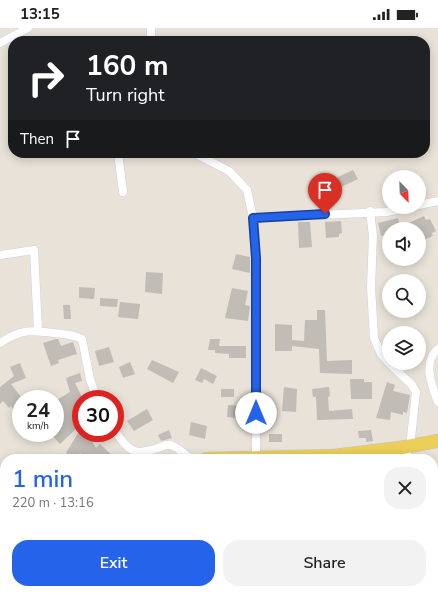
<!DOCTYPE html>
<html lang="en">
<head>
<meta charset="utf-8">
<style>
  :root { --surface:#fff; --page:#f2f2f2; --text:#222; --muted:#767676; --accent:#2563eb }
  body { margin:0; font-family:"Nunito Sans",sans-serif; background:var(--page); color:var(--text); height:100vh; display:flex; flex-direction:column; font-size:15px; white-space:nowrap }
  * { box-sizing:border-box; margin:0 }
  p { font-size:13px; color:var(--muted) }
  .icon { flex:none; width:22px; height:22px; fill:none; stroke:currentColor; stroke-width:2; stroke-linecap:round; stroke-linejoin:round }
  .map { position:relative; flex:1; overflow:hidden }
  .panel { position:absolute; left:0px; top:426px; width:438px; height:140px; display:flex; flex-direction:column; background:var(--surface); border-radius:16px 16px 0 0; box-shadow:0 2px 10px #0003 }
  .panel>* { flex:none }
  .guide { position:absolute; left:8px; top:8px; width:422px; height:122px; border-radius:16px; box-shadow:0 2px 10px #0003; background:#202124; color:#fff; overflow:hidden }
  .needle { width:26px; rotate:157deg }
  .fabs { position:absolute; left:382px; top:142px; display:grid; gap:8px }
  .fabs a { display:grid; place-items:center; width:44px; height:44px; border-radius:50%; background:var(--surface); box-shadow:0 2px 10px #0003; font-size:20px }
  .speed { position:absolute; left:12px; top:362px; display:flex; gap:8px; font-size:20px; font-weight:700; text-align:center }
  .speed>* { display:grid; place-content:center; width:52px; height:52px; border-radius:50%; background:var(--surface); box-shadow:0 2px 10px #0003; line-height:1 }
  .speed small { font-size:10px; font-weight:400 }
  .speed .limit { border:6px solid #d22; background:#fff; color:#111 }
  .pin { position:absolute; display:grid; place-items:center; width:34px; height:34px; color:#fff; margin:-41px -17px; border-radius:50% 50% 50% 0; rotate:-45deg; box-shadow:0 0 4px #0007 }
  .pin .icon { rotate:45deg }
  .me { position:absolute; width:44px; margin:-22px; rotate:0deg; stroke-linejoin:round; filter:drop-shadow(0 0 3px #0008) }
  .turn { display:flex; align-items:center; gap:14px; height:84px; padding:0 12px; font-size:18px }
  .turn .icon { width:52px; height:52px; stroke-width:2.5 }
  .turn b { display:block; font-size:28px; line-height:34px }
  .then { display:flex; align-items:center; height:38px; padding:0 12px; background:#0003; gap:8px; font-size:15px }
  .round { display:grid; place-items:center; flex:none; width:42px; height:42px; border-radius:16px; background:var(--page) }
  .summary { display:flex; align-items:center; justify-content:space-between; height:68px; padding:0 12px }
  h1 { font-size:24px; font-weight:600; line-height:30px; color:var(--accent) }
  .primary-button { display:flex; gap:8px; margin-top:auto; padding:8px 12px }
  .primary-button a { flex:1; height:46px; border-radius:16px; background:var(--accent); color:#fff; font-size:16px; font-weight:600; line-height:46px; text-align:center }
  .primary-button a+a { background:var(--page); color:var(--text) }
  .status { display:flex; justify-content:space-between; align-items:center; height:28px; padding:0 20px; background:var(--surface); direction:ltr }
  .status svg { height:11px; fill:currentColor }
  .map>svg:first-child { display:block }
  .building { fill:#c1bcb5 }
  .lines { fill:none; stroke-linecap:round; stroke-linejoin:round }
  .street-casing { stroke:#ced0e0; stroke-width:9 }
  .primary-casing { stroke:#c3c3c3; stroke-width:14 }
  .street { stroke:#fff; stroke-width:8 }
  .primary { stroke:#eccf5a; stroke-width:13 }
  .route-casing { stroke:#184099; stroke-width:10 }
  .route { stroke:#2563eb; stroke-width:7 }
</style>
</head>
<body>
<div class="status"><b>13:15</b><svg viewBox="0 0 49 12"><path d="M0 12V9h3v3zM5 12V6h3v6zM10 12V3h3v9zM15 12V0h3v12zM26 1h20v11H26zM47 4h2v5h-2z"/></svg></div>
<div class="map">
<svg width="438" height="566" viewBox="0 0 438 566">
  <rect width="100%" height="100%" fill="#e9e2d8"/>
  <path class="building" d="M353 142 358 151 341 159 336 150Z
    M424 188 426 192 430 191 436 203 432 205 433 208 419 214V201H389V206L381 208 378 195 398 190 400 199Z
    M341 193 342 205 339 206V209L326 210 325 194Z
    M298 194H310L312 219 299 220Z
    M236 226 250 229V245L232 241Z
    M146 244 163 245 162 266 145 264Z
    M79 259 95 260 94 271 79 270Z
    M232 260 248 263 245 277 250 278 248 293 225 290Z
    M100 270 118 271 117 279 100 278Z
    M120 274 140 276 138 291 118 289Z
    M63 277H70L71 291H64Z
    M317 282H325L327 333 352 332V346L320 345 319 321 292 318V323H275V296L292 297V312L304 313 305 292H317Z
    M56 311H58L61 318 73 314 77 326 58 332 59 335 51 338 43 315Z
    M210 311H220L219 318H246V330H229V326L215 325V322H208Z
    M109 319 114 334 99 338 95 323Z
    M152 332 179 344 173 355 147 341Z
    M130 334 135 346 123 350 119 339Z
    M20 335 26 350 11 356 21 369V395L11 378 9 380 3 373 0 376V359L14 348 10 339Z
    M201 340 217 348 213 356 204 351 202 355 195 352Z
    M80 345 82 353 75 355 83 371H81V386L73 389 78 399 60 416 50 405H55V396L58 393 55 385V373L70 364 66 350Z
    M350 351H364V354H372V371H351Z
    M387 354 395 357 393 363 410 367 407 385 403 384V387L391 384 390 392 376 390Z
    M284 359 297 361 296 384 282 383Z
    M329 359 330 368 328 369 329 383 352 381 353 391 317 392 316 369H313L312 361Z
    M221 361H234V369H221Z
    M228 377 245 378 244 391 227 389Z
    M147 381 153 392 134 403 127 393Z
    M191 394 207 398 205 411 189 407Z
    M169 402 172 410 161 413 158 407Z
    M371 402 373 413 366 414V410H359L358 403Z
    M78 405H87L96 420 100 416 116 431H87L80 425 76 431 66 425Z
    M269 406H282V414H269Z"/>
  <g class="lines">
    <g class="street-casing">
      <path id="street" d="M151 0V13
        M0 15 28 0
        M118 125 123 164
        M194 125 229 143 247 162 253 190 256 230V429
        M419 177 438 173
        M370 183 373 208 371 259 374 310 381 326 389 335
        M253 190 386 184 413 179
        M0 227 34 222 38 302
        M0 315C21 301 30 302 54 305 64 306 73 306 82 311L90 351 97 371
        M438 321C422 333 432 359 438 374
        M389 335 412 357 416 364 410 419
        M115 403C130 424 133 428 158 420 162 419 166 416 170 417 177 418 185 427 191 431
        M406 419 408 431
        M0 507H5
        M65 566 78 561
        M231 566 233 561
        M357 566V561"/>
    </g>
    <g class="primary-casing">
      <path id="primary" d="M206 431 333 428 399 420 438 413
        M110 561 111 566"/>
    </g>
    <use href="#street" class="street"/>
    <use href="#primary" class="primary"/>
  </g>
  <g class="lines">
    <g class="route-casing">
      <path id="route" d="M256 385V230L253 190 325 186"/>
    </g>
    <use href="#route" class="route"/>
  </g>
</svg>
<div class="fabs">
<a><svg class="needle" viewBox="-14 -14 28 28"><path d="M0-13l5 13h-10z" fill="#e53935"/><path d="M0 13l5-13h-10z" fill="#767676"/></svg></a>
<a><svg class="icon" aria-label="sound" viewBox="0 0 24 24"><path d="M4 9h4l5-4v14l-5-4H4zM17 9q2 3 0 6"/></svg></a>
<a><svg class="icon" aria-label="search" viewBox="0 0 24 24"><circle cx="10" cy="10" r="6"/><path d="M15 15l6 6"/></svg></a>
<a><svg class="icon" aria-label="layers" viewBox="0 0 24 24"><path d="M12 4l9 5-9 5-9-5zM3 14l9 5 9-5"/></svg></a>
</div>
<div class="speed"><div>24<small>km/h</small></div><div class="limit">30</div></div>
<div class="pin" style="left:325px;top:186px;background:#d93025"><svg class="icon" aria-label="arrive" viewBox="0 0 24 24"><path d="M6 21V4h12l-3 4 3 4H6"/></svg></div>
<svg class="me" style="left:256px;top:385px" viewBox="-20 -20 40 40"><circle r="19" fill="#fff"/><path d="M0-13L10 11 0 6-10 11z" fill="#2563eb"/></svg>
<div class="guide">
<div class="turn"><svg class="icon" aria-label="right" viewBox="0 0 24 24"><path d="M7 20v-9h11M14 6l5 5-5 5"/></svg><div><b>160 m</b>Turn right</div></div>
<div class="then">Then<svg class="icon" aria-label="arrive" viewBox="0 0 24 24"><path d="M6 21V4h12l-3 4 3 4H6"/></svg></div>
</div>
<section class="panel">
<div class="summary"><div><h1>1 min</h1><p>220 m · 13:16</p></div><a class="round"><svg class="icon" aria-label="close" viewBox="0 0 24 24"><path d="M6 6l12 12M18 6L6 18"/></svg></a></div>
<div class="primary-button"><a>Exit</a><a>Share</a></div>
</section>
</div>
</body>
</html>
